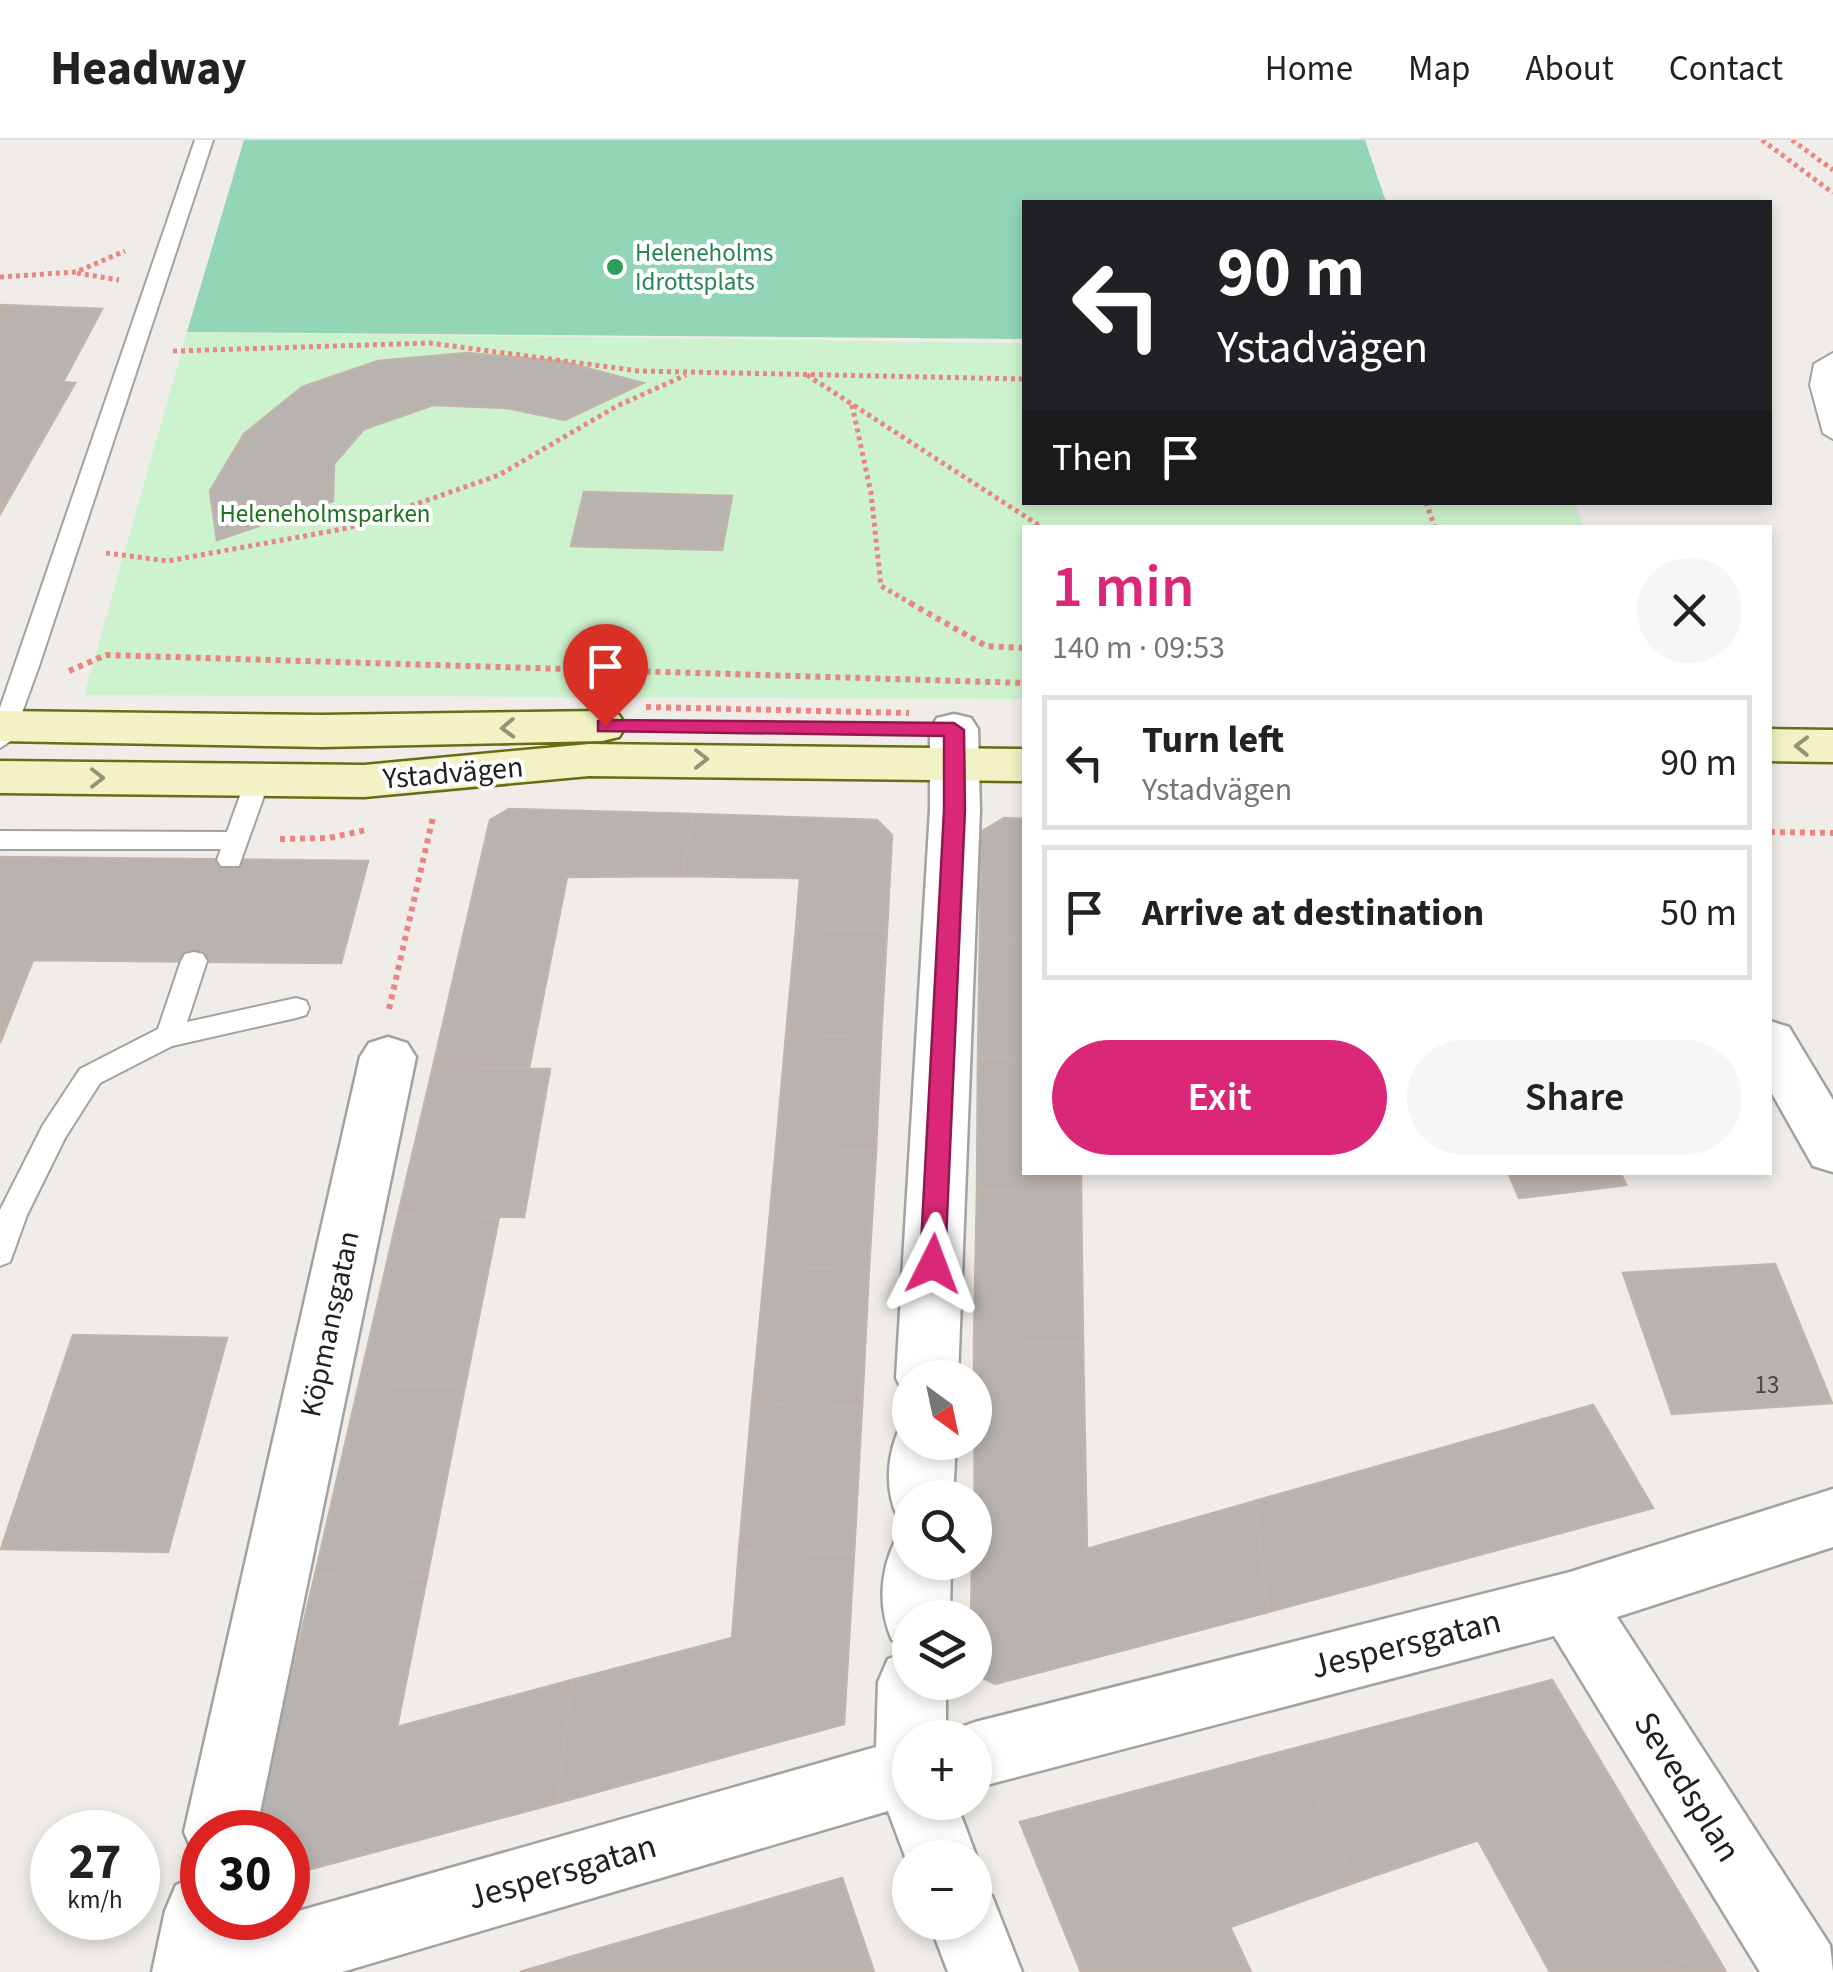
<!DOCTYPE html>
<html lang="en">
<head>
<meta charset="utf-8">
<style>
  :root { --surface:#fff; --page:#f6f6f6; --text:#222; --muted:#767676; --line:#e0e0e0; --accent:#db2777 }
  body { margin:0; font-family:"Source Sans 3",sans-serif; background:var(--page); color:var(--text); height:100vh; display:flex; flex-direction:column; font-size:38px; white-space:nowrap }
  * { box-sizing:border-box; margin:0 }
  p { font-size:32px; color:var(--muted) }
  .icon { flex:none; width:55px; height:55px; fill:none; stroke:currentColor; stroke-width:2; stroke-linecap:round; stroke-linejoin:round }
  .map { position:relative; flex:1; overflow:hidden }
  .side { position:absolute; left:1022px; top:385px; width:750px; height:650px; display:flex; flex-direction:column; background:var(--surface); border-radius:0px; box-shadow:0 5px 15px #0003 }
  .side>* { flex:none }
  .banner { position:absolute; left:1022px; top:60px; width:750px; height:305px; border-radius:0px; box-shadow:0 5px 15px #0003; background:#202124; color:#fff; overflow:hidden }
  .needle { width:65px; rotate:147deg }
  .controls { position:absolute; left:892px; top:1220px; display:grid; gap:20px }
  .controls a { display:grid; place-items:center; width:100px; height:100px; border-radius:50%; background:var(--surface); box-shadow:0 5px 15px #0003; font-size:50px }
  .speed { position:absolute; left:30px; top:1670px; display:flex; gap:20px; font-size:50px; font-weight:700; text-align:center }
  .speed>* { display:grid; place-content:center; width:130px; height:130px; border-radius:50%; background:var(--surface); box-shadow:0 5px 15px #0003; line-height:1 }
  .speed small { font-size:25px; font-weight:400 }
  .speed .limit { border:15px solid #d22; background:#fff; color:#111 }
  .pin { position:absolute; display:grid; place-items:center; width:85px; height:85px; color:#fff; margin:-102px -42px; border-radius:50% 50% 50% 0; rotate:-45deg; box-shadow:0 0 10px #0007 }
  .pin .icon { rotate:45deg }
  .me { position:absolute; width:110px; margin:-55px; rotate:3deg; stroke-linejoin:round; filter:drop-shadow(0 0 8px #0008) }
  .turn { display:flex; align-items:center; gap:35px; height:210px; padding:0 30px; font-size:45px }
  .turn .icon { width:130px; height:130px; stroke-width:2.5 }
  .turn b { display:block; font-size:70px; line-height:85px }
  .then { display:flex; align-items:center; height:95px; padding:0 30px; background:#0003; gap:20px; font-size:38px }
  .round { display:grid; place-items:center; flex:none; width:105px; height:105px; border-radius:52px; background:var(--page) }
  .overview { display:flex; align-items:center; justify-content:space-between; height:170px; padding:0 30px }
  h1 { font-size:60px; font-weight:600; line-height:75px; color:var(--accent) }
  .primary-button { display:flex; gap:20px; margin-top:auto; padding:20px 30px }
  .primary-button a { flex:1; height:115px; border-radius:60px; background:var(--accent); color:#fff; font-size:40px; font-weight:600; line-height:115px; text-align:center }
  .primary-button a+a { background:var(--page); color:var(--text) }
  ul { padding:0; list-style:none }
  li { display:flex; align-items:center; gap:30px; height:135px; margin:0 20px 15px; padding:0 10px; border:5px solid var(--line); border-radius:0px }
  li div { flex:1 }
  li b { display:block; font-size:38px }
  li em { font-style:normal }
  header { display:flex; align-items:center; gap:60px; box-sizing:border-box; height:140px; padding:0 50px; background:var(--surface); border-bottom:2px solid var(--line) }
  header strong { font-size:48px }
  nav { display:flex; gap:55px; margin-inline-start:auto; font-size:35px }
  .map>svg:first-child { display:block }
  .park { fill:#cdf3ce }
  .pitch { fill:#92d5b7 }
  .building { fill:#b9b3af; stroke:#c0b4ad; stroke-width:2.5 }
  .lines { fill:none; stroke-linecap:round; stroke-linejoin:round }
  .service-casing { stroke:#a2a2a2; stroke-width:4 }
  .minor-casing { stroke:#a2a2a2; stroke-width:5 }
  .secondary-casing { stroke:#686d14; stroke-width:5 }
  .path-far1 { stroke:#e98681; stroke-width:5; stroke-dasharray:4 4; stroke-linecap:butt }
  .path { stroke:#e98681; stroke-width:6; stroke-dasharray:5 5; stroke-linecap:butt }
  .service { fill:#fff; fill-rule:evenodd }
  .minor { fill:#fff; fill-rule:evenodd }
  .secondary { fill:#f2f2c5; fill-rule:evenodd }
  .oneway { stroke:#94947b }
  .route { fill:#db2777; stroke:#8e194d; stroke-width:2.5 }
  .leisure-dot { fill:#2e9e5b; stroke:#fff; stroke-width:4 }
  .labels { text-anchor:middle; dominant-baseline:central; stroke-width:8; stroke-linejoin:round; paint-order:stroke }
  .far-leisure-label { font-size:25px; fill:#27864d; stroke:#fff; text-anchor:start }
  .far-park-label { font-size:25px; fill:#1b741d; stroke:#fff }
  .number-label { font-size:25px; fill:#474644 }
  .street-label { font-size:30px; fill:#212121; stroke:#fff }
  .near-street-label { font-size:35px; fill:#212121; stroke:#fff }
</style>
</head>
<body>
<header>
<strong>Headway</strong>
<nav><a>Home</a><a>Map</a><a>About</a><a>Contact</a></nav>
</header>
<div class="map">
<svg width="1833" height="1832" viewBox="0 0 1833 1832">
  <rect width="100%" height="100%" fill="#f0ede9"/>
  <path class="park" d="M187 192 1025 203V362H1575L1583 387 1025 388V559L84 555Z"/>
  <path class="pitch" d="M244 0H1365L1386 62H1025V199L187 192Z"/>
  <path class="building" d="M0 165 102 169 63 242 75 243 0 374Z
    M467 213 560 221 643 243 565 280 507 268 433 265 364 289 334 324 333 361 217 400 210 351 244 294 302 247 378 221Z
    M584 352 732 356 722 410 571 406Z
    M509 669 693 674 682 736 567 737 529 928 433 927 490 680Z
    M693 674 877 680 892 695 887 790 796 788 800 738 682 736Z
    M1004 678 1025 679V797L980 796 981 692Z
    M0 717 368 721 341 823 33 820 0 903Z
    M796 788 887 790 881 897 786 895Z
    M980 796 1025 797V918L978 917Z
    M786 895 881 897 876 1011 776 1008Z
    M978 917 1025 918V1032H1081V1052L977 1050Z
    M433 927 550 929 524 1077 398 1075Z
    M776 1008 876 1011 869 1129 765 1127Z
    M1508 1032H1620L1626 1045 1519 1058Z
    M977 1050 1081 1052 1083 1203 974 1201Z
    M398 1075 499 1077 465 1246 359 1244Z
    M1775 1124 1832 1263 1672 1274 1623 1133Z
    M765 1127 869 1129 862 1267 752 1263Z
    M73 1195 227 1198 168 1412 1 1409Z
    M974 1201 1083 1203 1087 1409 1255 1361 1268 1472 995 1544 975 1534V1478H971L972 1422H975Z
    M359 1244 465 1246 427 1437 315 1435Z
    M752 1263 862 1267 854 1414 739 1411Z
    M1593 1265 1653 1368 1268 1472 1255 1361Z
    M739 1411 854 1414 844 1584 557 1663 572 1540 732 1498Z
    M315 1435 427 1437 397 1587 572 1540 557 1663 288 1735V1692H254Z
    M1552 1540 1713 1810 1655 1832H1550L1478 1700 1356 1742 1292 1609Z
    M1292 1609 1356 1742 1230 1787 1251 1832H1081L1020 1682Z
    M842 1738 874 1832H569L567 1818Z
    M1713 1810 1726 1832H1655Z
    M567 1818 569 1832H520Z"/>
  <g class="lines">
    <g class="service-casing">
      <path id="service" d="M195 0H213L39 526 12 600 0 608V568Z
        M1833 213V299L1823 293 1810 245 1814 224Z
        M258 631 270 639 239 726H221L217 720 221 709H0V691L227 692 246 639Z
        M194 812 203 814 207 821 187 882 296 858 306 861 309 868 306 875 296 878 172 906 100 943 65 998 27 1075 10 1122 0 1126V1070L43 985 80 929 158 889 181 821 185 814Z"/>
    </g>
    <g class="minor-casing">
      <path id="minor" d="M954 574 971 578 978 589 980 670 958 1238H910V1258L905 1256 896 1238 930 670V589L937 578Z
        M1770 881 1789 887 1833 960V1032L1813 1026 1770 950Z
        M388 897 407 903 416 917 256 1692H202V1720L195 1717 184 1692 360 917 369 903Z
        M910 1280V1302H956L953 1358H910V1382L898 1378C884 1349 887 1312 902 1283Z
        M1833 1349V1407L1617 1477 1830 1805 1833 1832H1760L1554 1496 975 1648V1598H948L950 1591 975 1582 1570 1432Z
        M910 1395V1422H951L950 1478H910V1506L892 1500C878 1468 880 1432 895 1401Z
        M910 1511V1542H946V1598H910V1662H956L977 1718 975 1723V1718H910V1730L888 1671 342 1832H152L165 1771 176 1745 202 1734V1778H238L235 1789 288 1778V1774L876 1607 878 1542 888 1519Z
        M975 1749 992 1756 1022 1832H948L929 1782H975Z"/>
    </g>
    <g class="secondary-casing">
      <path id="secondary" d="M0 571 322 575 602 571 619 575 626 586 619 597 602 601 322 607 0 601Z
        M1770 589 1833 590V622L1770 621Z
        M589 604 1025 609V641L589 636 364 657 0 653V621L364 625Z"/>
    </g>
    <path class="path-far1" d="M1762 0 1833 53
      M1792 0 1833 30
      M77 133 119 140
      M0 137 76 132 125 111
      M173 211 430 203 639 231 1025 239
      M807 235 1043 388
      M852 265 871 353 881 446 914 465
      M1426 362 1435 388
      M106 413 168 421 348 388 499 335 617 266 686 235"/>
    <path class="path" d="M910 463 986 506 1025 508
      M69 531 106 515 1025 543
      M646 567 909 573
      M1770 692 1833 693
      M280 699 329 698 366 690
      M389 869 433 677"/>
    <use href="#service" class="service"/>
    <use href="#minor" class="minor"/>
    <use href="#secondary" class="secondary"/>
  </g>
  <defs><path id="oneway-chevron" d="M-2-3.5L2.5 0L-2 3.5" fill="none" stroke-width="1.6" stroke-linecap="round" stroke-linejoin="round" transform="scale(2.5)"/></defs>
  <g class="oneway">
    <use href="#oneway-chevron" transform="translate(508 588) rotate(178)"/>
    <use href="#oneway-chevron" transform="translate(1802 606) rotate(-179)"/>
    <use href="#oneway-chevron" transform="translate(701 619)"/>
    <use href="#oneway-chevron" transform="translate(97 638)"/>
  </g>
  <path class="route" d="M605 580 954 583 964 590 965 670 945 1124 941 1131H924L920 1124 944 670V596L598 591V581Z"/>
  <circle class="leisure-dot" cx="615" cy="127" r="10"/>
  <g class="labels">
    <g class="far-leisure-label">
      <text x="635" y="113">Heleneholms<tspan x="635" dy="29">Idrottsplats</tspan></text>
    </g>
    <g class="far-park-label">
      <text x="325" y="374">Heleneholmsparken</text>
    </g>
    <g class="number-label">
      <text x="1767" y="1245">13</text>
    </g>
    <g class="street-label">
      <text transform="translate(453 633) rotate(-5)">Ystadvägen</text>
      <text transform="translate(330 1184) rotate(-78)">Köpmansgatan</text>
    </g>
    <g class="near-street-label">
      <text transform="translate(1406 1504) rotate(-14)">Jespersgatan</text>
      <text transform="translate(1687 1647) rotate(58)">Sevedsplan</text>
      <text transform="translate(562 1732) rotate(-16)">Jespersgatan</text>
    </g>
  </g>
</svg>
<div class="controls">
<a><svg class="needle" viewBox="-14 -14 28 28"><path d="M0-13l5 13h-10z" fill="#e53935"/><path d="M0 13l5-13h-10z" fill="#767676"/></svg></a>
<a><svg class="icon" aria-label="search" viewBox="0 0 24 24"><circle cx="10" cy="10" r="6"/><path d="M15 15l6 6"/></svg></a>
<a><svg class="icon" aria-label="layers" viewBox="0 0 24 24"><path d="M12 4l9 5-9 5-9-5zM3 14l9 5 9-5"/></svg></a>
<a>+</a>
<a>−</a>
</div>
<div class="speed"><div>27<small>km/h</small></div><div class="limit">30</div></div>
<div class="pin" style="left:605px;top:586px;background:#d93025"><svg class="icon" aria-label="arrive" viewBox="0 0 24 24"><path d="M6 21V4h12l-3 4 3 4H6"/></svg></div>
<svg class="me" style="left:933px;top:1124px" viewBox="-20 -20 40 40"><path d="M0-17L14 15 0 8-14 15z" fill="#db2777" stroke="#fff" stroke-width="4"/></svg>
<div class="banner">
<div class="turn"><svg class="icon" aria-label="left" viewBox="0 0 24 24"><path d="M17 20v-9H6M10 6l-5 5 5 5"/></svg><div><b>90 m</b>Ystadvägen</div></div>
<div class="then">Then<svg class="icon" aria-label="arrive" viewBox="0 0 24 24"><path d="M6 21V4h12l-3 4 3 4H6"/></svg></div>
</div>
<section class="side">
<div class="overview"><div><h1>1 min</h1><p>140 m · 09:53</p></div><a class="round"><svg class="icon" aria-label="close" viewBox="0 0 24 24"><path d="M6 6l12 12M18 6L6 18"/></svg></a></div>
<ul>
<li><svg class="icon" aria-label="left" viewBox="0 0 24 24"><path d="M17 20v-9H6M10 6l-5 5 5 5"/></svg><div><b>Turn left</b><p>Ystadvägen</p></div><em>90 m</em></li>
<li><svg class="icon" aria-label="arrive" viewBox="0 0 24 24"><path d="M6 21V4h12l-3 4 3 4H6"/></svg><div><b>Arrive at destination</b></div><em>50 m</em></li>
</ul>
<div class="primary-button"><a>Exit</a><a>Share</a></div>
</section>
</div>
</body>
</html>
